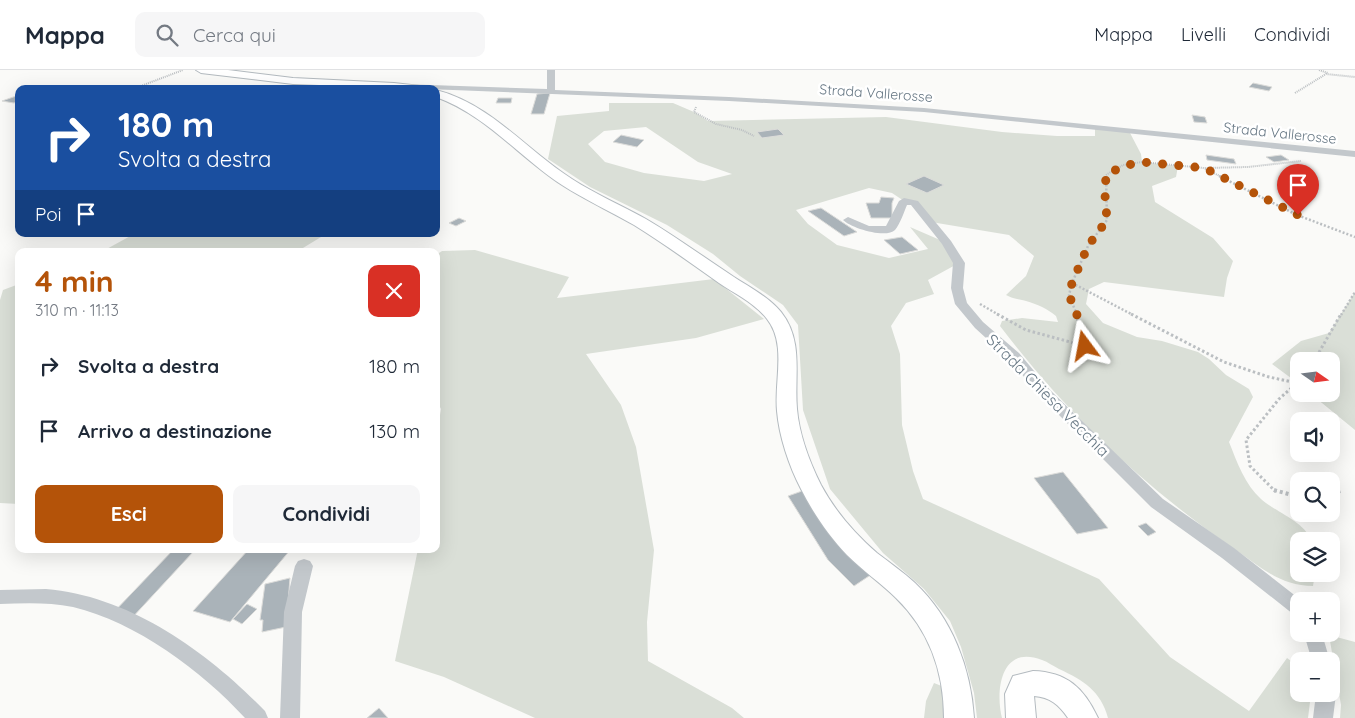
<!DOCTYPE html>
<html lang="it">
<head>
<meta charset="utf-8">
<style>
  :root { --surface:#fff; --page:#f6f6f7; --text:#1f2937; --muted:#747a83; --line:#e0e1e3; --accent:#b45309 }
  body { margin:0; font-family:Quicksand,sans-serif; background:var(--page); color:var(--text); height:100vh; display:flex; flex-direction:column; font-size:19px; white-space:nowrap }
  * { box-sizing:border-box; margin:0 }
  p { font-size:16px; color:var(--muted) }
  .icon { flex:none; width:28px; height:28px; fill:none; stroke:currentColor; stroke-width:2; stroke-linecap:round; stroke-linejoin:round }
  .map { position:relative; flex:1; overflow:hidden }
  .panel { position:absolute; left:15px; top:178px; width:425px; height:305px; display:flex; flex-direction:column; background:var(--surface); border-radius:10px; box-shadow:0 5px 20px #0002 }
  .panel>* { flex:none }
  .top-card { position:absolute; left:15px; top:15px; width:425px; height:152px; border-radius:10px; box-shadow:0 5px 20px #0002; background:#1a4fa0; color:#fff; overflow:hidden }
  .needle { width:32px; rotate:104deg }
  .buttons { position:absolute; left:1290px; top:282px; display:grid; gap:10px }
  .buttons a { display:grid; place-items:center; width:50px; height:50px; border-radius:10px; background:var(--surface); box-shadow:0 5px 20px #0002; font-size:25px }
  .pin { position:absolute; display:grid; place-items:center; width:42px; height:42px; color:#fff; margin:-51px -21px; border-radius:50% 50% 50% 0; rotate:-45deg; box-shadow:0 0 5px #0007 }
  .pin .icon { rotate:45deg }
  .me { position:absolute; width:55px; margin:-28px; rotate:347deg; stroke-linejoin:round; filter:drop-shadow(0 0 4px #0008) }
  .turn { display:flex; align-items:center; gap:18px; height:105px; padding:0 20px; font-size:22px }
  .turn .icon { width:65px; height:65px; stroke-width:2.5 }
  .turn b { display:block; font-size:35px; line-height:42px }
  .then { display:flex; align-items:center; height:48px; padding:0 20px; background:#0003; gap:10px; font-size:19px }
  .round { display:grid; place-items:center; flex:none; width:52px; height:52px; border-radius:10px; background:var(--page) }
  .overview { display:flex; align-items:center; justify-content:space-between; height:85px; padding:0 20px }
  h1 { font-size:30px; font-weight:700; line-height:38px; color:var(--accent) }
  .action { display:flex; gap:10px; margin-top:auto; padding:10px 20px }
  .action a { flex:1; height:58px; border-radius:10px; background:var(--accent); color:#fff; font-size:20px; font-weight:700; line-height:58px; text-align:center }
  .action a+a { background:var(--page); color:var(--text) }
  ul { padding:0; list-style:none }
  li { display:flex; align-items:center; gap:15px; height:65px; padding:0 20px }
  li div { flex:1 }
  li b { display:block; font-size:19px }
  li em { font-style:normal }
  header { display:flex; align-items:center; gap:30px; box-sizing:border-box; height:70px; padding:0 25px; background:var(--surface); border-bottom:1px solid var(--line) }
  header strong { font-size:24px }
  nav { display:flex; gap:28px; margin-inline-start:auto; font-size:18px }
  .search { width:350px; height:45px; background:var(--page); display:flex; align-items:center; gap:12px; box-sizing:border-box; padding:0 18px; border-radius:10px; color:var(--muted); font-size:19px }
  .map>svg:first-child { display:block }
  .green { fill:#dadfd7; fill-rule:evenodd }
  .building { fill:#aab3b9; stroke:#dcdcda }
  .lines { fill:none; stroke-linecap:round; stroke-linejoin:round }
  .secondary-casing { stroke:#b3babf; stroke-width:2 }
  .path-far3 { stroke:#bbbfc2; stroke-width:2; stroke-dasharray:1 1; stroke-linecap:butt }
  .path-far2 { stroke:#bbbfc2; stroke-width:2.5; stroke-dasharray:2 2; stroke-linecap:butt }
  .path-far1 { stroke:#bbbfc2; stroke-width:3; stroke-dasharray:2.5 2.5; stroke-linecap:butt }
  .path { stroke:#bbbfc2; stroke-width:4; stroke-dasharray:3 3; stroke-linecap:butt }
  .street { fill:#c3c8cc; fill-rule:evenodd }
  .secondary { fill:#fff; fill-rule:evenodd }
  .route { stroke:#b45309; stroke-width:9; stroke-dasharray:0 16.2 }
  .labels { text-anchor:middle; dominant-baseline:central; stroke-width:5; stroke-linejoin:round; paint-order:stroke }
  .far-street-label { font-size:14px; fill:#657683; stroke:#fff }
  .street-label { font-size:16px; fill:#657683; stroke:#fff }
</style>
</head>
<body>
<header>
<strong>Mappa</strong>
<div class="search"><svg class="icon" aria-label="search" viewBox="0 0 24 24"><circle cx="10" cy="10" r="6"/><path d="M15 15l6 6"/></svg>Cerca qui</div>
<nav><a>Mappa</a><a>Livelli</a><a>Condividi</a></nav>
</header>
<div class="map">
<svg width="1355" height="648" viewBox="0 0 1355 648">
  <rect width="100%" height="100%" fill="#fafaf8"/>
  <path class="green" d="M609 33H673L694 42 708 51 886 47 1002 62 1057 66H1095V58L1129 61 1141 84 1142 92 1178 96 1176 107 1152 116 1155 132 1213 168 1233 191 1227 208 1224 227 1104 212 1089 219 1086 234 1103 253 1137 267 1162 271 1198 282 1209 289 1226 305 1249 319 1253 327 1229 372C1237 392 1245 415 1261 429 1274 441 1309 454 1310 471H1299V504H1315L1313 516C1280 516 1259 496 1233 478 1144 417 1065 342 1000 256L1002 251 1022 248 1058 252 1056 246C1048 239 1037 234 1026 231 1018 229 1013 229 1006 225L1026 206 1034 186 1009 165 931 152 914 133 904 131 892 123 869 118 796 140 808 154 837 175 889 188 928 179 910 157 947 173 959 193 928 210 934 224 906 233 891 256 900 284 902 355 913 401 923 429 1099 509 1170 587 1249 641 1287 588 1299 597V624H1311L1308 648H1108C1101 621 1083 610 1059 599 1053 596 1048 592 1042 590 1001 574 995 620 1002 648H977L974 623 961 577 950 551 924 519 883 483 830 419 803 340 798 255 783 235 740 206 713 184 667 155 590 117 548 89 557 46 609 41ZM646 57 698 92 732 104 704 111 644 103 605 92 588 74 604 61Z
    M134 164H326L298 181H103Z
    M475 180 569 207 557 228 714 209 764 249 696 268 586 284 621 335 636 377 654 480 647 552 648 591 732 638 744 648H535L444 607 395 591 418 479H436V369L441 339 436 329V185L442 181Z
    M19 214V434L0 433V230L3 220Z
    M1355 222V360L1311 324H1331V291H1299V314L1272 294 1301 271 1329 263Z
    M1329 565 1355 572V648H1340L1341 635Z
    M934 613 944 617 946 648H924L926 631Z"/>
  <path class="building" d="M1253 13 1272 17 1269 21 1249 17Z
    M550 23 544 44H531L537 24Z
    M19 25V31L14 33 2 31Z
    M498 28H512L511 33H496Z
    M1192 45 1205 47 1207 53 1194 52Z
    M778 59 784 65 762 68 757 62Z
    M621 65 644 70 637 77 613 72Z
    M1206 85 1234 89 1236 94 1207 90Z
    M1281 85 1289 90 1274 92 1266 87Z
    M924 106 944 115 927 123 906 114Z
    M881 127 894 128 892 133V148H871L866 133H879Z
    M821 138 857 162 844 166 808 141Z
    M459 148 466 151 456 156 449 153Z
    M902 167 918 180 900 184 884 170Z
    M1063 402 1108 458 1077 464 1034 408Z
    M805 420 872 504 854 516 828 490 788 426Z
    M1146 453 1156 462 1148 466 1138 456Z
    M174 479 193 482 130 550 111 545Z
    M249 479H291L230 552 193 541Z
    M290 508 286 557 262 562 263 550H260L265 514Z
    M247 534 257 539 242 554 233 549Z
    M379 638 388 648H367Z"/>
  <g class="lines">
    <g class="secondary-casing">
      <path id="secondary" d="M196 0H228L293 8 394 13 420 16 425 19 293 14 201 3Z
        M436 20C491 34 526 80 572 109 595 124 621 135 646 149 675 166 702 186 731 205 747 216 768 226 781 242 804 271 794 305 797 339 799 364 810 393 821 415 835 441 855 464 877 483 890 493 903 502 915 513 952 548 971 598 974 648H944C944 602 929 560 896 528 881 513 863 501 847 485 829 466 813 443 801 419 789 396 779 366 777 341 774 311 787 274 767 249 755 233 735 224 719 213 691 193 663 173 634 155 610 141 585 130 562 115 519 87 486 45 436 27Z
        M1033 601C1067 602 1084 618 1098 648H1068C1059 635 1050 627 1034 626L1036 648H1006L1005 624 1013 606Z"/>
    </g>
    <path class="path-far3" d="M1319 0 1328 3
      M133 19 183 0
      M1295 23 1326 4 1355 7
      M696 37 694 42 716 54 742 60 754 66
      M1205 99 1222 107
      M1106 107V105L1123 95 1142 92 1204 98 1248 97 1301 91"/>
    <path class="path-far2" d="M1219 106 1297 145 1355 167
      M1072 213 1133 245
      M980 234 999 245
      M1077 245 1069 225 1072 213 1088 176 1107 150 1106 106
      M1341 245 1355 222"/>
    <path class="path-far1" d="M997 244 1026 260 1085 276 1076 244
      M1131 244 1224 292 1269 307 1297 313 1299 311
      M1314 291 1341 244
      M1276 422 1250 396 1246 370 1279 329 1297 313
      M1338 422 1341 421"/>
    <path class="path" d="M1274 420 1299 427
      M1331 423 1341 421"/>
    <path class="street" d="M547 0H555V20L729 27 924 38 1355 81V87L924 42 729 31 402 18 398 16 402 14 547 19Z
      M904 128 918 131 951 171 965 193 963 218 967 233 983 252 1019 283 1050 320 1163 429 1234 478 1302 531H1299V546L1293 544 1222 488 1151 437 1040 326 1009 289 975 258 955 234 951 218 953 193 942 174 911 135H907C904 142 900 154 895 160 886 169 851 158 843 150L848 147 869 156H886L899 131Z
      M304 489 310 491 313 496 302 542 300 648H280L284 542 295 496 298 491Z
      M46 519C130 526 208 582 265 641L268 648H245C202 601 136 552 73 537 49 532 24 533 0 534V520Z
      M1304 564H1322L1330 591H1312Z
      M1331 617 1336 624 1333 648H1313L1316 624H1331Z"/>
    <use href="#secondary" class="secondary"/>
  </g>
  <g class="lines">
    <path class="route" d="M1085 276 1081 255 1069 225 1072 213 1088 176 1107 150 1105 125 1106 105 1123 96 1142 92 1204 98 1298 145"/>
  </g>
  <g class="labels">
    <g class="far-street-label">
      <text transform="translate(876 23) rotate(4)">Strada Vallerosse</text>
      <text transform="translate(1280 63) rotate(6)">Strada Vallerosse</text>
    </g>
    <g class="street-label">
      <text transform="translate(1048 325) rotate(45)">Strada Chiesa Vecchia</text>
    </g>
  </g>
</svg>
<div class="buttons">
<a><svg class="needle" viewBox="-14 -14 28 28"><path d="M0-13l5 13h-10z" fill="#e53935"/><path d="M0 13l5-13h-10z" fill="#747a83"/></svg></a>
<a><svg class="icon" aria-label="sound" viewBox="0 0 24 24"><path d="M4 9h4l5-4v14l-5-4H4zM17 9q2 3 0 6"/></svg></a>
<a><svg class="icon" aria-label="search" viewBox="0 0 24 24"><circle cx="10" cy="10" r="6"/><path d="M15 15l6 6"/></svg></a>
<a><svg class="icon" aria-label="layers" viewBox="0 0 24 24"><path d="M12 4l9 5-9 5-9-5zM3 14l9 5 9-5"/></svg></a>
<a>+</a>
<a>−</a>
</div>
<div class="pin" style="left:1298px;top:145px;background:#d93025"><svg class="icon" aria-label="arrive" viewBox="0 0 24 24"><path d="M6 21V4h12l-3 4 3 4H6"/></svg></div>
<svg class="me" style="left:1085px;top:276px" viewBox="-20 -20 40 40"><path d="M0-17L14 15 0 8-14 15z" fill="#b45309" stroke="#fff" stroke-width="4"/></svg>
<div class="top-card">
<div class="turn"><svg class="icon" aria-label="right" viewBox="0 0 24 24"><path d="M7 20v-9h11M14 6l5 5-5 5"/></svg><div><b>180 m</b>Svolta a destra</div></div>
<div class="then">Poi<svg class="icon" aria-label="arrive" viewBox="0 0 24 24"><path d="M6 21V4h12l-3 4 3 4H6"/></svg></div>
</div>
<section class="panel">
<div class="overview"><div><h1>4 min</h1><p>310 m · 11:13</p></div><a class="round" style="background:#d93025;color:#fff"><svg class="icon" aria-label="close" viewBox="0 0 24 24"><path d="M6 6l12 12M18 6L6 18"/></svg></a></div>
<ul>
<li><svg class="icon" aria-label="right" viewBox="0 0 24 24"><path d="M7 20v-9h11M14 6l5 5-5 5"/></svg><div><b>Svolta a destra</b></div><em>180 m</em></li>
<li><svg class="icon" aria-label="arrive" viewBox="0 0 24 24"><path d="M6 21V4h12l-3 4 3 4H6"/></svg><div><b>Arrivo a destinazione</b></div><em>130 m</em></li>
</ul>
<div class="action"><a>Esci</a><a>Condividi</a></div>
</section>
</div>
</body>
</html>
